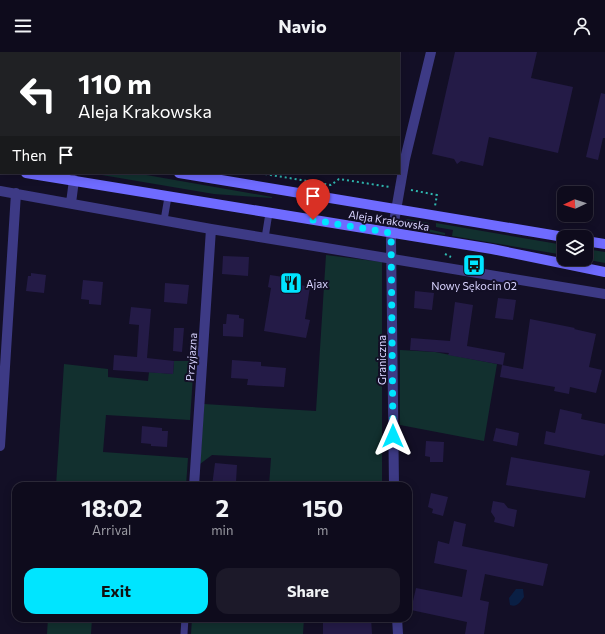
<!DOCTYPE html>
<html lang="en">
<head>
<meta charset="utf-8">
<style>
  :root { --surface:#0e0b1c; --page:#1c1929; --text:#f1f3f6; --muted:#9b9ba3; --line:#2e2b3b; --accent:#00e5ff }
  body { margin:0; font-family:Commissioner,sans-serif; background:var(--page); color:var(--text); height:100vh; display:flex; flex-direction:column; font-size:15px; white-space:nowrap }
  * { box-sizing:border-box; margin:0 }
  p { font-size:13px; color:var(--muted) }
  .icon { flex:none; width:22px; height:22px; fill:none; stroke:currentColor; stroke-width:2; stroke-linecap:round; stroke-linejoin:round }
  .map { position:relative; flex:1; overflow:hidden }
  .sheet { position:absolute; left:12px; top:430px; width:400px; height:140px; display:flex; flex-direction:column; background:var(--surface); border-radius:12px; box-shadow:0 2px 10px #0003,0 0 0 1px var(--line) }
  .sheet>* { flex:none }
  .hud { position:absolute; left:0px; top:0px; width:400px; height:122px; box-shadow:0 2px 10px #0003,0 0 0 1px var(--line); background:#202124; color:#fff; overflow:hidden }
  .needle { width:26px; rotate:266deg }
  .controls { position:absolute; left:557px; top:134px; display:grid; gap:8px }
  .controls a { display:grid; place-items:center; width:36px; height:36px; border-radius:8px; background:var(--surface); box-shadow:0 2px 10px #0003,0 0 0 1px var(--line); font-size:20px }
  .pin { position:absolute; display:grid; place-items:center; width:34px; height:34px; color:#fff; margin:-41px -17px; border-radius:50% 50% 50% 0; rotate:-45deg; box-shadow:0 0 4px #0007 }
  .pin .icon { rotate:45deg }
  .me { position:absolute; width:44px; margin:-22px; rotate:0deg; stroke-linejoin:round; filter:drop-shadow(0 0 3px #0008) }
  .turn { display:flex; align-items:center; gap:14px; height:84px; padding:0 12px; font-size:18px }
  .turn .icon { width:52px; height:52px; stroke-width:2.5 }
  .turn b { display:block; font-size:28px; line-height:34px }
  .then { display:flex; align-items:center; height:38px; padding:0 12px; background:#0003; gap:8px; font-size:15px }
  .eta { display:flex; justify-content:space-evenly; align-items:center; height:68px; text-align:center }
  .eta b { font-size:24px; font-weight:700; line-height:28px }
  .cta { display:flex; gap:8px; margin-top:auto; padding:8px 12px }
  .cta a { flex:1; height:46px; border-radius:12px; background:var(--accent); color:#111; font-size:16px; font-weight:700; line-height:46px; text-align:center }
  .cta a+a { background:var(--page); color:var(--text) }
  header { display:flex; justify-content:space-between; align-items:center; height:52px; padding:0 12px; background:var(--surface); font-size:18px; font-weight:700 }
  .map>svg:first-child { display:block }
  .green { fill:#12302f }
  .water { fill:#0a1f44 }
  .building { fill:#241b47 }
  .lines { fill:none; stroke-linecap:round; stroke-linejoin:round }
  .path { stroke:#2fb8b0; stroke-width:2; stroke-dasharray:2 3; stroke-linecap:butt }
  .service { stroke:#3d3a85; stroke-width:7 }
  .minor { stroke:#3d3a85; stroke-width:10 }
  .secondary { stroke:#6f6bff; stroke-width:10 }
  .route { stroke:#00e5ff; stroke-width:7; stroke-dasharray:0 12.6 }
  .labels { text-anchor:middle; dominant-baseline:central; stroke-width:4; stroke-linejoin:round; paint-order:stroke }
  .street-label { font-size:11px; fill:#d9d4ff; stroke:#130f26 }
  .poi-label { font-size:11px; fill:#d9d4ff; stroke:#130f26; text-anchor:start }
</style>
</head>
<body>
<header><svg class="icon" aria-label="menu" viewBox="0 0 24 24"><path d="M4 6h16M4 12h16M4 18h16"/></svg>Navio<svg class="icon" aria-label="person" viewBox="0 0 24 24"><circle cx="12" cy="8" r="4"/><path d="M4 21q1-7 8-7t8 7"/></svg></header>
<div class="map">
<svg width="605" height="582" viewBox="0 0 605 582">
  <rect width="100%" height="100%" fill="#130f26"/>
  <path class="green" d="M90 121H135L272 145V146L214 142Z
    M407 167 429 171 428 177 445 181V183L404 175 402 171Z
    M436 171 564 193V203L452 184 453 178 436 175Z
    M586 197 605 200V211L584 207H586Z
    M326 203 382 210V434H269L271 406 212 403 200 412 204 352 316 359Z
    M400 298 435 300 497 312 484 389 400 373Z
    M174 309H194L190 368 106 363 103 400 188 406 186 434H56L64 312 108 317V325L148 329 149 320 173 322Z
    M48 566H92L91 582H47Z
    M192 566H304L303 582H191Z"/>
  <path class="water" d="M516 537H523L524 545C520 550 517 556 510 553L509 546Z"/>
  <path class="building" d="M455 0H537L531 26 573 35 558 101 489 85 483 114 461 109 457 112 454 107 432 102Z
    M601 41 605 42V86H603L598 108 586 105Z
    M223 204 249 205 248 224 222 222Z
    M31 221 46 223 44 241 26 239 28 224H31Z
    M270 223 297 227 296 232 310 235 305 267 310 268 306 286 264 279 271 236 268 235Z
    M83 228 103 230 101 253 89 252V248L81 247Z
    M165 231 189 233 187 252 164 250Z
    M415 239 434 241 432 258 414 256Z
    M498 246 516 248 513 268 495 266Z
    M455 250 473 253 467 294 505 301 503 313 448 303 449 301 410 298 411 286 450 289Z
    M131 255 151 257 147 306 174 309 173 322 113 318 114 303 137 305 139 273 129 272Z
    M227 262 239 263V266L244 267 243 285 223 284V272H226Z
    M530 267 575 276 574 277 596 282 589 315 602 318 596 341 570 335 569 342 554 339 555 335 500 325 502 313 523 317Z
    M174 276H184L182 300 173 299Z
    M232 308 261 310V314L286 316 284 335 247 333 248 327 231 326Z
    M560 357 582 362 581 367 605 372V402L603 404 544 392 546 379 555 381Z
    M142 374 162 376V379H168L167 395 151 394V392L141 391Z
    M496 376 519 381 517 394 493 389Z
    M426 389 444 390 443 410H430V405L425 404Z
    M511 405 590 419 585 446 506 433Z
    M215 411 237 413 236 430H228V434H212Z
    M431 441 448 445 443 464 432 461 433 457 428 455Z
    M493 449 504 451 508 456 517 458 514 475 494 470 495 466 491 460Z
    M454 469 466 472 462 494 548 512 543 534 485 522 480 548 489 550 484 582H465L467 570 411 558 416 536 462 545 467 518 434 511 438 489 449 492Z
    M323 566H371L372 582H323Z"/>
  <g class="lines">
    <path class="path" d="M265 122 331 133 339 127 390 135
      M411 138 437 143 435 154
      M445 202 451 205"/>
    <path class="service" d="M164 168 168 145
      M265 186 269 161
      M184 582 185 566"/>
    <path class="minor" d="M0 139 211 177 605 242
      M71 151 74 128
      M0 394 16 141
      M194 434 211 177
      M394 434 391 187 405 107 431 0
      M397 566 398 582"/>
    <path class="secondary" d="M0 90 1 91
      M0 116H1
      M26 121 492 197 605 220
      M179 121 564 185
      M586 189 605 192"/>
  </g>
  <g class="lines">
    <path class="route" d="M313 168 391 181 393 384"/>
  </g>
  <defs>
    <g id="bus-square" transform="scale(1.15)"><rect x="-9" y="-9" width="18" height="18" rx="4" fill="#00e5ff" stroke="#130f26"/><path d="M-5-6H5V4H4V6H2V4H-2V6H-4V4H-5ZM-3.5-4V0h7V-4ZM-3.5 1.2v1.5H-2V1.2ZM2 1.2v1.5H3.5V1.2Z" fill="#111"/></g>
    <g id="restaurant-square" transform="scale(1.15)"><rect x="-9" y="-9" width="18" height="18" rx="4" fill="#00e5ff" stroke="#130f26"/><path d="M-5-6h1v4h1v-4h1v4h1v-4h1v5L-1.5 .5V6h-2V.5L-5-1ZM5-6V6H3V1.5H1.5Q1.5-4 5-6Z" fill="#111"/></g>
  </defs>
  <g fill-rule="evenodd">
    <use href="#bus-square" x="474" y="213"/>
    <use href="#restaurant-square" x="291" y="231"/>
  </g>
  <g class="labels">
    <g class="street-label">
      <text transform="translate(389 168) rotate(9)">Aleja Krakowska</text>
      <text transform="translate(191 305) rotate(-86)">Przyjazna</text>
      <text transform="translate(381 308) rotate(-90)">Graniczna</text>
    </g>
    <g class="poi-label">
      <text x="306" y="231">Ajax</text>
      <text x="474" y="233" text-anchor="middle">Nowy Sękocin 02</text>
    </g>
  </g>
</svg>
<div class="controls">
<a><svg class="needle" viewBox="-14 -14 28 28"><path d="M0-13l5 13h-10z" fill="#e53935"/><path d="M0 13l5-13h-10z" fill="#9b9ba3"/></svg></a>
<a><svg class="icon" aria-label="layers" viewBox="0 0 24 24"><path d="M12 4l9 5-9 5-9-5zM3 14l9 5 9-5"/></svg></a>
</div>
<div class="pin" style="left:313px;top:168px;background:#d93025"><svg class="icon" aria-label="arrive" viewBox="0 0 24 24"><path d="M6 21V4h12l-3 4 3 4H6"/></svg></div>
<svg class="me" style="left:393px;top:384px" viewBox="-20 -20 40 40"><path d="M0-17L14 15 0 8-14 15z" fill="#00e5ff" stroke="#fff" stroke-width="4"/></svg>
<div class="hud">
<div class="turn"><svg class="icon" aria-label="left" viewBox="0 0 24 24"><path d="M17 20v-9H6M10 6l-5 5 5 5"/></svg><div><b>110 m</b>Aleja Krakowska</div></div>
<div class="then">Then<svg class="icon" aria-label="arrive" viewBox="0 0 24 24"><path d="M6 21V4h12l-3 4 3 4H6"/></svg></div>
</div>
<section class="sheet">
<div class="eta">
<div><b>18:02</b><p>Arrival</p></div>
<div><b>2</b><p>min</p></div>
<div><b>150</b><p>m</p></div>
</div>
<div class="cta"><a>Exit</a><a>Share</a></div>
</section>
</div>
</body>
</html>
